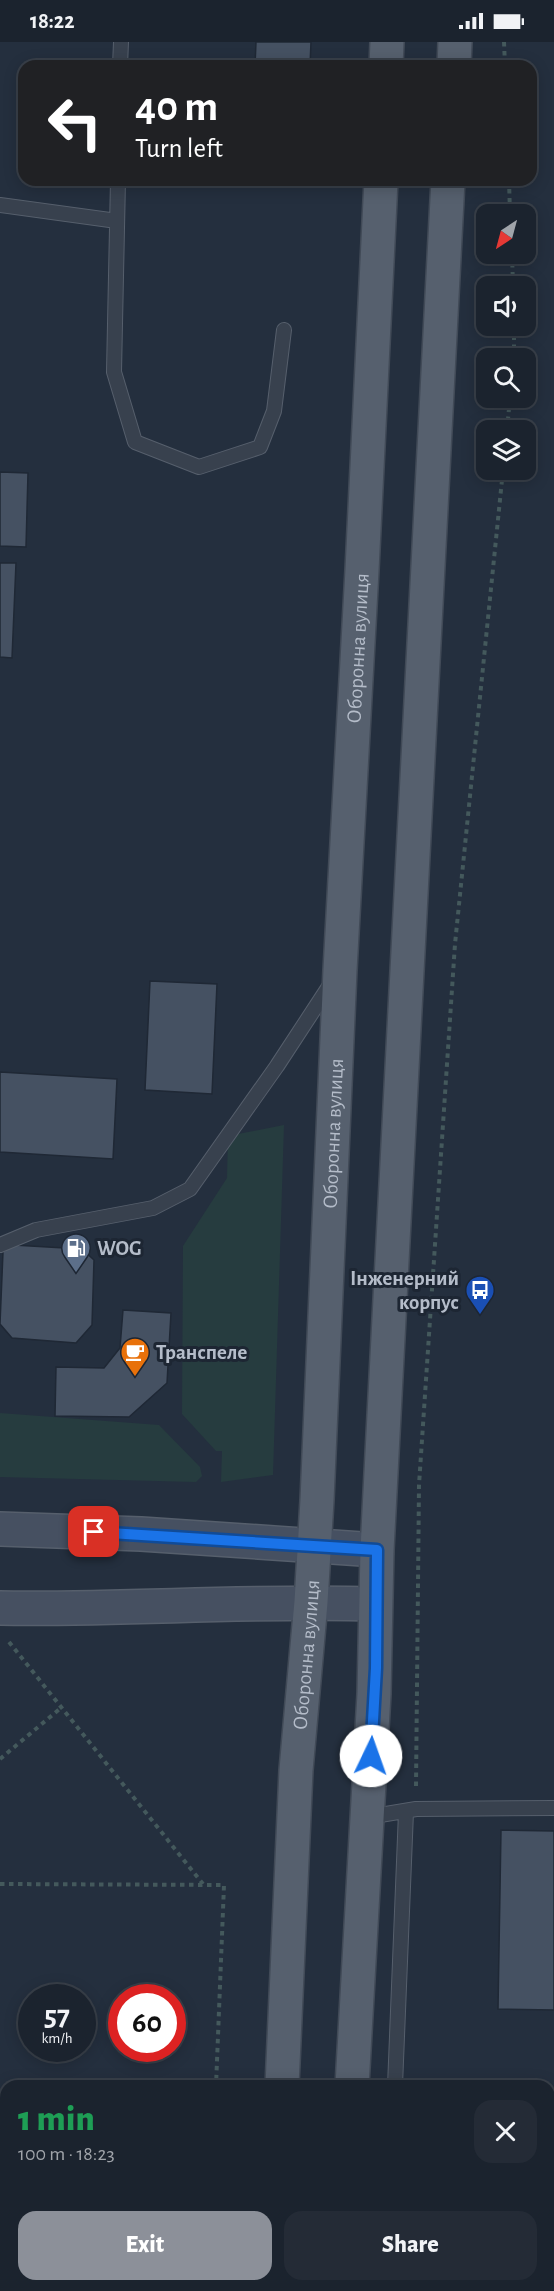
<!DOCTYPE html>
<html lang="en">
<head>
<meta charset="utf-8">
<style>
  :root { --surface:#1b232e; --page:#242b36; --text:#f1f3f6; --muted:#a0a4aa; --line:#39404a; --accent:#8c9099 }
  body { margin:0; font-family:"Alegreya Sans",sans-serif; background:var(--page); color:var(--text); height:100vh; display:flex; flex-direction:column; font-size:22px; white-space:nowrap }
  * { box-sizing:border-box; margin:0 }
  p { font-size:20px; color:var(--muted) }
  .icon { flex:none; width:33px; height:33px; fill:none; stroke:currentColor; stroke-width:2; stroke-linecap:round; stroke-linejoin:round }
  .map { position:relative; flex:1; overflow:hidden }
  .side { position:absolute; left:0px; top:2038px; width:555px; height:212px; display:flex; flex-direction:column; background:var(--surface); border-radius:18px 18px 0 0; box-shadow:0 3px 15px #0003,0 0 0 2px var(--line) }
  .side>* { flex:none }
  .guide { position:absolute; left:18px; top:18px; width:519px; height:126px; border-radius:18px; box-shadow:0 3px 15px #0003,0 0 0 2px var(--line); background:#202124; color:#fff; overflow:hidden }
  .needle { width:39px; rotate:216deg }
  .tools { position:absolute; left:476px; top:162px; display:grid; gap:12px }
  .tools a { display:grid; place-items:center; width:60px; height:60px; border-radius:12px; background:var(--surface); box-shadow:0 3px 15px #0003,0 0 0 2px var(--line); font-size:30px }
  .speed { position:absolute; left:18px; top:1942px; display:flex; gap:12px; font-size:30px; font-weight:700; text-align:center }
  .speed>* { display:grid; place-content:center; width:78px; height:78px; border-radius:50%; background:var(--surface); box-shadow:0 3px 15px #0003,0 0 0 2px var(--line); line-height:1 }
  .speed small { font-size:15px; font-weight:400 }
  .speed .limit { border:9px solid #d22; background:#fff; color:#111 }
  .pin { position:absolute; display:grid; place-items:center; width:51px; height:51px; color:#fff; margin:-26px; border-radius:12px; box-shadow:0 3px 9px #0006 }
  .me { position:absolute; width:66px; margin:-33px; rotate:3deg; stroke-linejoin:round; filter:drop-shadow(0 0 4px #0008) }
  .turn { display:flex; align-items:center; gap:21px; height:126px; padding:0 18px; font-size:27px }
  .turn .icon { width:78px; height:78px; stroke-width:2.5 }
  .turn b { display:block; font-size:42px; line-height:51px }
  .round { display:grid; place-items:center; flex:none; width:63px; height:63px; border-radius:18px; background:var(--page) }
  .overview { display:flex; align-items:center; justify-content:space-between; height:102px; padding:0 18px }
  h1 { font-size:36px; font-weight:800; line-height:45px; color:#1e9e55 }
  .cta { display:flex; gap:12px; margin-top:auto; padding:12px 18px }
  .cta a { flex:1; height:69px; border-radius:18px; background:var(--accent); color:#fff; font-size:24px; font-weight:800; line-height:69px; text-align:center }
  .cta a+a { background:var(--page); color:var(--text) }
  .status { display:flex; justify-content:space-between; align-items:center; height:42px; padding:0 30px; background:var(--surface); direction:ltr }
  .status svg { height:16px; fill:currentColor }
  .map>svg:first-child { display:block }
  .green { fill:#263c3f }
  .building { fill:#455162; stroke:#1f2835; stroke-width:1.5 }
  .lines { fill:none; stroke-linecap:round; stroke-linejoin:round }
  .lane-casing { stroke:#565f6c; stroke-width:16 }
  .secondary-casing { stroke:#565f6c; stroke-width:36 }
  .primary-casing { stroke:#414a57; stroke-width:36 }
  .path { stroke:#44595c; stroke-width:4; stroke-dasharray:4.5 4.5; stroke-linecap:butt }
  .lane { stroke:#38414e; stroke-width:14 }
  .secondary { stroke:#465061; stroke-width:33 }
  .primary { stroke:#56606e; stroke-width:33 }
  .route-casing { stroke:#114b97; stroke-width:15 }
  .route { stroke:#1a73e8; stroke-width:10 }
  .labels { text-anchor:middle; dominant-baseline:central; stroke-width:6; stroke-linejoin:round; paint-order:stroke }
  .street-label { font-size:21px; fill:#b4bcc9; stroke:#1d2633 }
  .poi-label { font-size:21px; font-weight:bold; fill:#b4bcc9; stroke:#1d2633; text-anchor:start }
</style>
</head>
<body>
<div class="status"><b>18:22</b><svg viewBox="0 0 49 12"><path d="M0 12V9h3v3zM5 12V6h3v6zM10 12V3h3v9zM15 12V0h3v12zM26 1h20v11H26zM47 4h2v5h-2z"/></svg></div>
<div class="map">
<svg width="554" height="2249" viewBox="0 0 554 2249">
  <rect width="100%" height="100%" fill="#242f3e"/>
  <path class="green" d="M284 1083 273 1433 221 1440 222 1409H216L182 1372 183 1204 227 1136 228 1094Z
    M0 1371 159 1383 200 1425 202 1434 196 1440 0 1435Z"/>
  <path class="building" d="M256 0H311L310 24H255Z
    M0 430 28 431 26 505 0 504Z
    M0 521H16L12 616 0 615Z
    M150 939 217 942 212 1052 145 1048Z
    M0 1030 117 1037 113 1117 0 1110Z
    M13 1203 82 1207 94 1218 92 1283 76 1301 12 1296 0 1282 3 1210Z
    M123 1268 171 1271 167 1341 129 1375 55 1374 56 1325 104 1326 120 1306Z
    M501 1788 554 1789V1968L498 1967Z"/>
  <g class="lines">
    <g class="lane-casing">
      <path id="lane" d="M120 24 121 0
        M118 138 114 330 135 400 199 425 260 405 274 369 284 288
        M0 163 117 179
        M0 1203 36 1188 153 1166 190 1147 277 1024 332 940
        M368 1775 416 1767 554 1766
        M395 2044 406 1770"/>
    </g>
    <g class="secondary-casing">
      <path id="secondary" d="M0 1487 141 1492 377 1508
        M0 1566C125 1568 250 1558 375 1562"/>
    </g>
    <g class="primary-casing">
      <g id="primary">
        <path d="M386 24 387 0"/>
        <path d="M454 24 455 0"/>
        <path id="s1" d="M282 2044 296 1728 311 1560 317 1458 340 928 362 528 381 138"/>
        <path d="M352 2044 374 1652 377 1508 448 138"/>
        <path d="M273 2249V2244"/>
        <path d="M343 2249V2244"/>
      </g>
    </g>
    <path class="path" d="M504 0 505 24
      M509 138 510 172
      M512 212 513 244
      M514 316V284
      M507 388 510 356
      M9 1600 203 1842
      M0 1717 62 1665
      M416 1744 419 1443 455 902 503 428
      M0 1842 224 1843 216 2044
      M208 2249 209 2244
      M390 2249V2244"/>
    <use href="#lane" class="lane"/>
    <use href="#secondary" class="secondary"/>
    <use href="#primary" class="primary"/>
  </g>
  <g class="lines">
    <g class="route-casing">
      <path id="route" d="M94 1490 377 1508 376 1626 371 1714"/>
    </g>
    <use href="#route" class="route"/>
  </g>
  <defs>
    <g id="fuel-pin" transform="scale(1.5)"><path d="M0 17L-7.5 6A9.5 9.5 0 1 1 7.5 6Z" fill="#5c6f8a" stroke="#1d2633"/><path d="M-5.5-6h7V0h2V4h1.3V-2.5L3-4.5l.8-.8L6-3V5H2.5V1h-1V6h-7ZM-4.2-4.7v3.2H.2V-4.7Z" fill="#fff"/></g>
    <g id="bus-pin" transform="scale(1.5)"><path d="M0 17L-7.5 6A9.5 9.5 0 1 1 7.5 6Z" fill="#1a4fb4" stroke="#1d2633"/><path d="M-5-6H5V4H4V6H2V4H-2V6H-4V4H-5ZM-3.5-4V0h7V-4ZM-3.5 1.2v1.5H-2V1.2ZM2 1.2v1.5H3.5V1.2Z" fill="#fff"/></g>
    <g id="cafe-pin" transform="scale(1.5)"><path d="M0 17L-7.5 6A9.5 9.5 0 1 1 7.5 6Z" fill="#e8710a" stroke="#1d2633"/><path d="M-5.5-4.5H6V0H3Q3 3.5 0 3.5H-2.5Q-5.5 3.5-5.5 0ZM3-3.2v2h1.7v-2ZM-6 4.5H4V6H-6Z" fill="#fff"/></g>
  </defs>
  <g fill-rule="evenodd">
    <use href="#fuel-pin" x="76" y="1206"/>
    <use href="#bus-pin" x="480" y="1248"/>
    <use href="#cafe-pin" x="135" y="1310"/>
  </g>
  <g class="labels">
    <g class="street-label">
      <text stroke="none"><textPath href="#s1" startOffset="1440">Оборонна вулиця</textPath></text>
      <text stroke="none"><textPath href="#s1" startOffset="954">Оборонна вулиця</textPath></text>
      <text stroke="none"><textPath href="#s1" startOffset="432">Оборонна вулиця</textPath></text>
    </g>
    <g class="poi-label">
      <text x="97" y="1206">WOG</text>
      <text x="459" y="1236" text-anchor="end">Інженерний<tspan x="459" dy="24">корпус</tspan></text>
      <text x="156" y="1310">Транспеле</text>
    </g>
  </g>
</svg>
<div class="tools">
<a><svg class="needle" viewBox="-14 -14 28 28"><path d="M0-13l5 13h-10z" fill="#e53935"/><path d="M0 13l5-13h-10z" fill="#a0a4aa"/></svg></a>
<a><svg class="icon" aria-label="sound" viewBox="0 0 24 24"><path d="M4 9h4l5-4v14l-5-4H4zM17 9q2 3 0 6"/></svg></a>
<a><svg class="icon" aria-label="search" viewBox="0 0 24 24"><circle cx="10" cy="10" r="6"/><path d="M15 15l6 6"/></svg></a>
<a><svg class="icon" aria-label="layers" viewBox="0 0 24 24"><path d="M12 4l9 5-9 5-9-5zM3 14l9 5 9-5"/></svg></a>
</div>
<div class="speed"><div>57<small>km/h</small></div><div class="limit">60</div></div>
<div class="pin" style="left:94px;top:1490px;background:#d93025"><svg class="icon" aria-label="arrive" viewBox="0 0 24 24"><path d="M6 21V4h12l-3 4 3 4H6"/></svg></div>
<svg class="me" style="left:371px;top:1714px" viewBox="-20 -20 40 40"><circle r="19" fill="#fff"/><path d="M0-13L10 11 0 6-10 11z" fill="#1a73e8"/></svg>
<div class="guide">
<div class="turn"><svg class="icon" aria-label="left" viewBox="0 0 24 24"><path d="M17 20v-9H6M10 6l-5 5 5 5"/></svg><div><b>40 m</b>Turn left</div></div>
</div>
<section class="side">
<div class="overview"><div><h1>1 min</h1><p>100 m · 18:23</p></div><a class="round"><svg class="icon" aria-label="close" viewBox="0 0 24 24"><path d="M6 6l12 12M18 6L6 18"/></svg></a></div>
<div class="cta"><a>Exit</a><a>Share</a></div>
</section>
</div>
</body>
</html>
